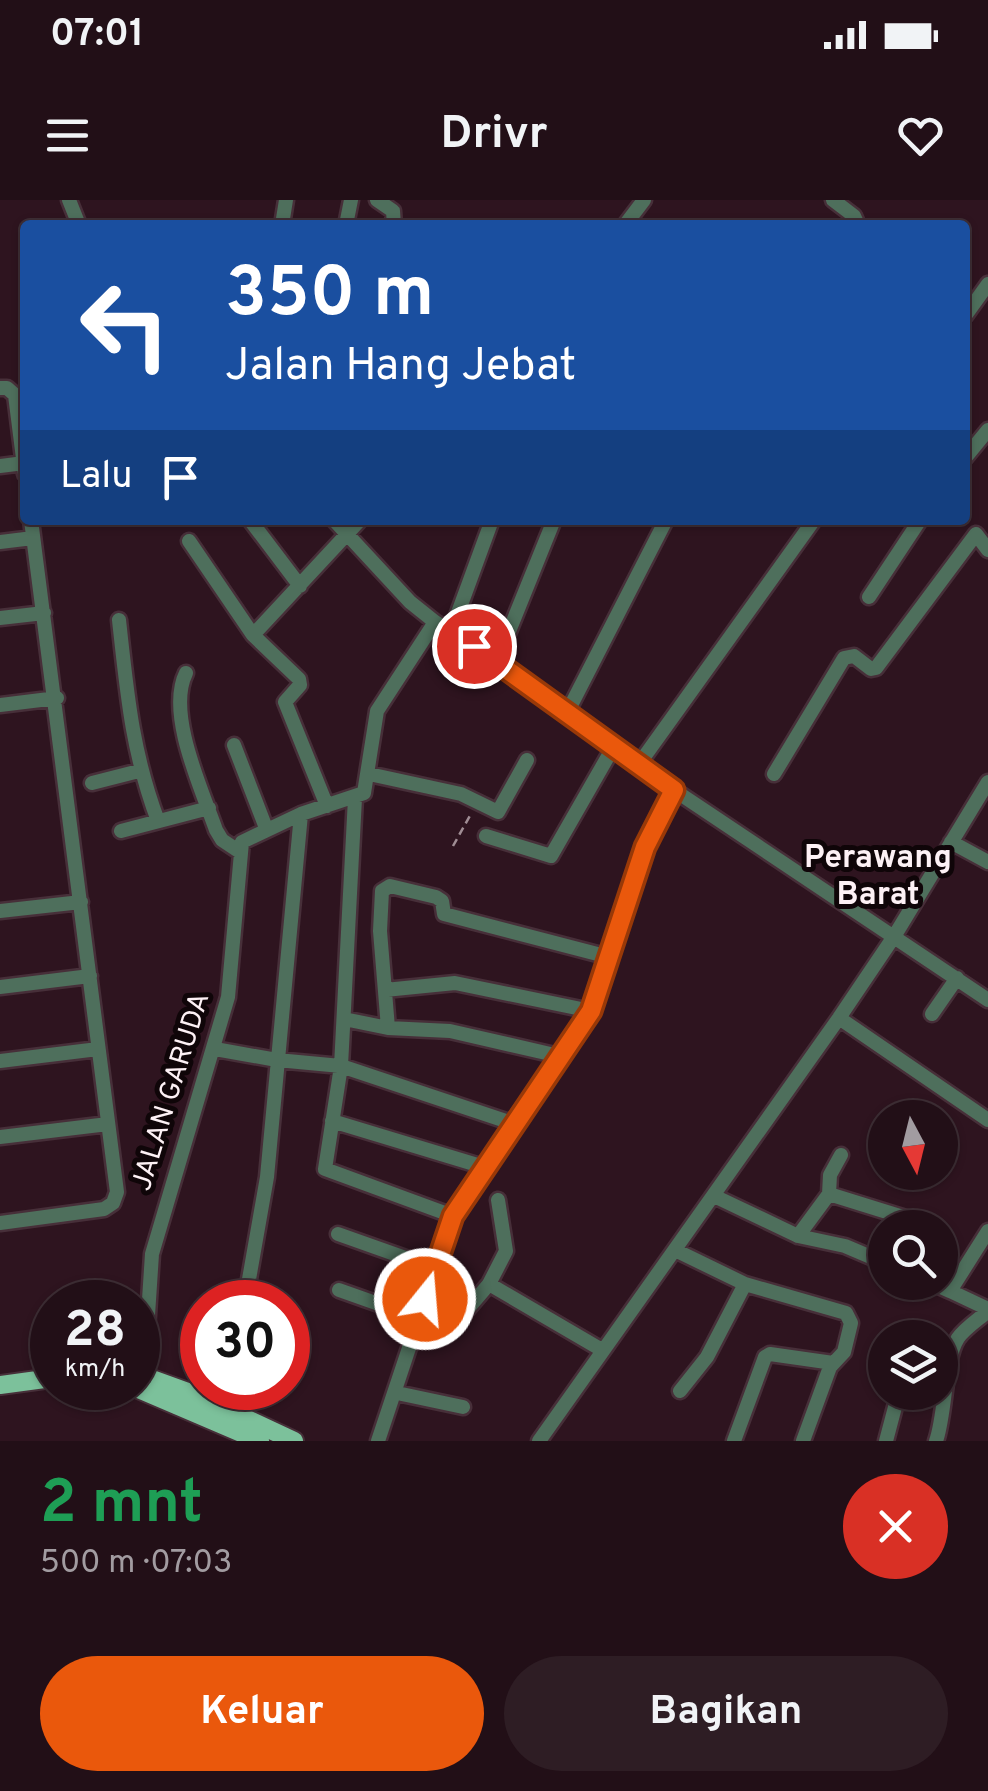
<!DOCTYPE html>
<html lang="id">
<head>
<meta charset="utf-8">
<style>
  :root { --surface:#220f17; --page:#2e1d24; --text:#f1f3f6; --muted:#a29ca1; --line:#3f2f36; --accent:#ea580c }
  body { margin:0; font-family:Overpass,sans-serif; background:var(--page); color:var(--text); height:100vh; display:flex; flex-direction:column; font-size:38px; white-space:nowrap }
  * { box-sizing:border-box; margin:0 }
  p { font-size:32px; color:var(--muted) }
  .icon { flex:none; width:55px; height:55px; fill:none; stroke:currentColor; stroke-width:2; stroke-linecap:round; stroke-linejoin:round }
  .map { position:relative; height:1241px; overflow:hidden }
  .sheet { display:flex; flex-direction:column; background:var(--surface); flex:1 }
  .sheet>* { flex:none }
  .guide { position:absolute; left:20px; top:20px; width:950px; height:305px; border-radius:10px; box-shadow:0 2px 8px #0004,0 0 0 2px var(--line); background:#1a4fa0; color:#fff; overflow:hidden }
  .needle { width:65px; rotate:173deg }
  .controls { position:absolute; left:868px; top:900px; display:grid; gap:20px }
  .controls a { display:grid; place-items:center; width:90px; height:90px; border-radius:50%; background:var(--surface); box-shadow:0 2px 8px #0004,0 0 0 2px var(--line); font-size:50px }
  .speed { position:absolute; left:30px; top:1080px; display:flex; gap:20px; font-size:50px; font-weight:700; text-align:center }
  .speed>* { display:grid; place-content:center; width:130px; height:130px; border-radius:50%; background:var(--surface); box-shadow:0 2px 8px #0004,0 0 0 2px var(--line); line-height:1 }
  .speed small { font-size:25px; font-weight:400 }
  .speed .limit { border:15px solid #d22; background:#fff; color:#111 }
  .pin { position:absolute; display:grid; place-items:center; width:85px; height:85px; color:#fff; margin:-42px; border:5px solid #fff; border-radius:50%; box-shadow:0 2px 10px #0007 }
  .me { position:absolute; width:110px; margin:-55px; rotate:17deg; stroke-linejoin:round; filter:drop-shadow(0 0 8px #0008) }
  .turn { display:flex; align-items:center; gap:35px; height:210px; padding:0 40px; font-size:45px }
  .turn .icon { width:130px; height:130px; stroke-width:2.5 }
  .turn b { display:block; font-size:70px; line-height:85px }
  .then { display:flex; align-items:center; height:95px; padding:0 40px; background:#0003; gap:20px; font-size:38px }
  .round { display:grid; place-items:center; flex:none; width:105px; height:105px; border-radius:52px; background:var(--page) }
  .head { display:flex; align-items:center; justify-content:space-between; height:170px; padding:0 40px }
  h1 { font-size:60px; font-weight:700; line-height:75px; color:#1e9e55 }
  .primary-button { display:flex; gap:20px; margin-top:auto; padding:20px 40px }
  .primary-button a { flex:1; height:115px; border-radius:60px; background:var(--accent); color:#fff; font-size:40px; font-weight:700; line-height:115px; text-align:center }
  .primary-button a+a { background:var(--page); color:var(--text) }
  .status { display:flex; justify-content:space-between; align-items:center; height:70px; padding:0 50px; background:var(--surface); direction:ltr }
  .status svg { height:28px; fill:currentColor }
  header { display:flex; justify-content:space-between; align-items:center; height:130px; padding:0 40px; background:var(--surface); font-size:45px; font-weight:700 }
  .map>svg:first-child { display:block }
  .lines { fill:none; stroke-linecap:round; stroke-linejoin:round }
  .minor-casing { stroke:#472f39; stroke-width:19 }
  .major-casing { stroke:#472f39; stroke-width:22 }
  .path { stroke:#a08d94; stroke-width:2.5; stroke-dasharray:8 5; stroke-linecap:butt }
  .minor { stroke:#4e6f5c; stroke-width:14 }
  .major { stroke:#7cc19b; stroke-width:18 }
  .route-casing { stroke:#983908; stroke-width:25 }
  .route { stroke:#ea580c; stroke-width:18 }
  .labels { text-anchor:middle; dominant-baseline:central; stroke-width:10; stroke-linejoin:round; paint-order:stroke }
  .street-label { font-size:28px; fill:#fdf1f5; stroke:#0f0508 }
  .quarter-label { font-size:32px; font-weight:bold; fill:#fdf1f5; stroke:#0f0508 }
</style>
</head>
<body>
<div class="status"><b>07:01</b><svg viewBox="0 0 49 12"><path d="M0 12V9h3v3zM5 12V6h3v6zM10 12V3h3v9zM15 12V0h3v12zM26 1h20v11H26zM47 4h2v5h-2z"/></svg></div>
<header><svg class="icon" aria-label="menu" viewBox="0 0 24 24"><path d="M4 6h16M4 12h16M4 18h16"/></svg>Drivr<svg class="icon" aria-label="heart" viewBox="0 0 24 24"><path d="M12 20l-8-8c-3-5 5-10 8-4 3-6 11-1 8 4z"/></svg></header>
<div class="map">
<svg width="988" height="1241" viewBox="0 0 988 1241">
  <rect width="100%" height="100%" fill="#2e141f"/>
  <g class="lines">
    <g class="minor-casing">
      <path id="minor" d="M69 0 79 25
        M377 0 393 11 394 25
        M833 0 854 16 858 25
        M282 25 286 0
        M346 25 351 0
        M625 25 644 0
        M965 116 988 84
        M0 188H7L15 195 25 274
        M965 258 988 230
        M0 266 24 263
        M250 320 300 386
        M334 320 410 402 435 422 497 461 674 590 988 800
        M189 341 253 435 360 320
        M0 342 33 338
        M869 397 920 320
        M0 418 44 413
        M119 420C127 493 132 552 158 621
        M451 432 492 320
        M253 435 299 479 300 485 285 502 327 606
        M497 461 554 320
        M186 473C166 513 202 590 216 630L222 640 240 652
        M0 505 57 498
        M567 513 666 320
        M234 545 266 628
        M639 564 814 320
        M369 574 461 594 498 612 527 560
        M774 574 844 458 854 456 871 469 876 468 976 334 988 350
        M92 583 139 571
        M355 598 341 866 325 969 453 1016
        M121 631 209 608
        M486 636 551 656 614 546
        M951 642 988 662
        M0 711 81 702
        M0 787 90 776
        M385 790 455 783 591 811
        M932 814 957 778
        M839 818 988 920
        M344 819 388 828
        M215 849 277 860 341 866 512 923
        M559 856 450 831 388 828 380 731 382 691 390 686 436 697 442 701 444 714 609 757
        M0 861 98 849
        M332 921 484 967
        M0 937 108 924
        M829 994 919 1022 924 1028
        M714 996 798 1036 845 1046 885 1063
        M0 1023 104 1009 113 1003 117 992 31 320
        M338 1034 434 1068
        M798 1036 829 994 830 975 841 955
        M675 1050 745 1084
        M930 1082 950 1091 988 1031
        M489 1084 506 1051 498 1000
        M339 1090 421 1119
        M950 1091 988 1109
        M425 1099 466 1111 489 1084 602 1150
        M245 1102 267 977 301 614
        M144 1176 152 1054 228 797 242 642 301 614 364 593 377 511 435 422
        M680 1191 707 1157 745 1084 846 1113 851 1123 844 1152 830 1167 803 1241
        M397 1193 463 1207
        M216 1204 222 1188
        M378 1241 453 1016 512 923 591 811 645 647 674 590
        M539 1241 839 818 895 735 988 582
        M734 1241 765 1157 770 1154 833 1163
        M886 1241 899 1192
        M936 1241C946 1213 944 1159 958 1138 965 1128 979 1119 988 1111"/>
    </g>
    <g class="major-casing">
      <path id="major" d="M138 1174 196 1195 294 1241
        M0 1185 52 1178
        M136 1188 260 1241"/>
    </g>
    <path class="path" d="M453 646 472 612"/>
    <use href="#minor" class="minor"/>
    <use href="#major" class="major"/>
  </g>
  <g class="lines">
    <g class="route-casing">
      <path id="route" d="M425 1099 453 1016 591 811 645 647 674 590 474 446"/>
    </g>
    <use href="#route" class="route"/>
  </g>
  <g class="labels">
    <g class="street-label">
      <text transform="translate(172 892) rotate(-73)">JALAN GARUDA</text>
    </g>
    <g class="quarter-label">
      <text x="878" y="659">Perawang<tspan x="878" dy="37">Barat</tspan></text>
    </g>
  </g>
</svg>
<div class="controls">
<a><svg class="needle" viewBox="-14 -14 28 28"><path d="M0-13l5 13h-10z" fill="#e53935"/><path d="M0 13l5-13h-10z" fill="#a29ca1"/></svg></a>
<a><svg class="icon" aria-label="search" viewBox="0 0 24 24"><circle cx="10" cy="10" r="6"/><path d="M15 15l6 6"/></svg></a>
<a><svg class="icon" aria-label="layers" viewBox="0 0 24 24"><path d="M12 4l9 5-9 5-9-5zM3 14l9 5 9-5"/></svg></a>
</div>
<div class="speed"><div>28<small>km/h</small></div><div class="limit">30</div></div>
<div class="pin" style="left:474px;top:446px;background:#d93025"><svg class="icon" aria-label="arrive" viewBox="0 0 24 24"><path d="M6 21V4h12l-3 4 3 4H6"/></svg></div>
<svg class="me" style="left:425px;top:1099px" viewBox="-20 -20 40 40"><circle r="17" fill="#ea580c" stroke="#fff" stroke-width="3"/><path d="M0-11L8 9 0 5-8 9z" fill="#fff"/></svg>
<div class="guide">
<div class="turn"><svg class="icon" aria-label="left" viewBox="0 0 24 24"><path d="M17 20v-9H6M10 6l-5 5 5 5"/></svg><div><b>350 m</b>Jalan Hang Jebat</div></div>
<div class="then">Lalu<svg class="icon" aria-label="arrive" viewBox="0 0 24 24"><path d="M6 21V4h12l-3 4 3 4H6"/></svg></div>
</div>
</div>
<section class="sheet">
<div class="head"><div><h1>2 mnt</h1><p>500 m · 07:03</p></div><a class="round" style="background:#d93025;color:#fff"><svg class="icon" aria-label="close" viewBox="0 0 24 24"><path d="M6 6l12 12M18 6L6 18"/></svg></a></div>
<div class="primary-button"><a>Keluar</a><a>Bagikan</a></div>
</section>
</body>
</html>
